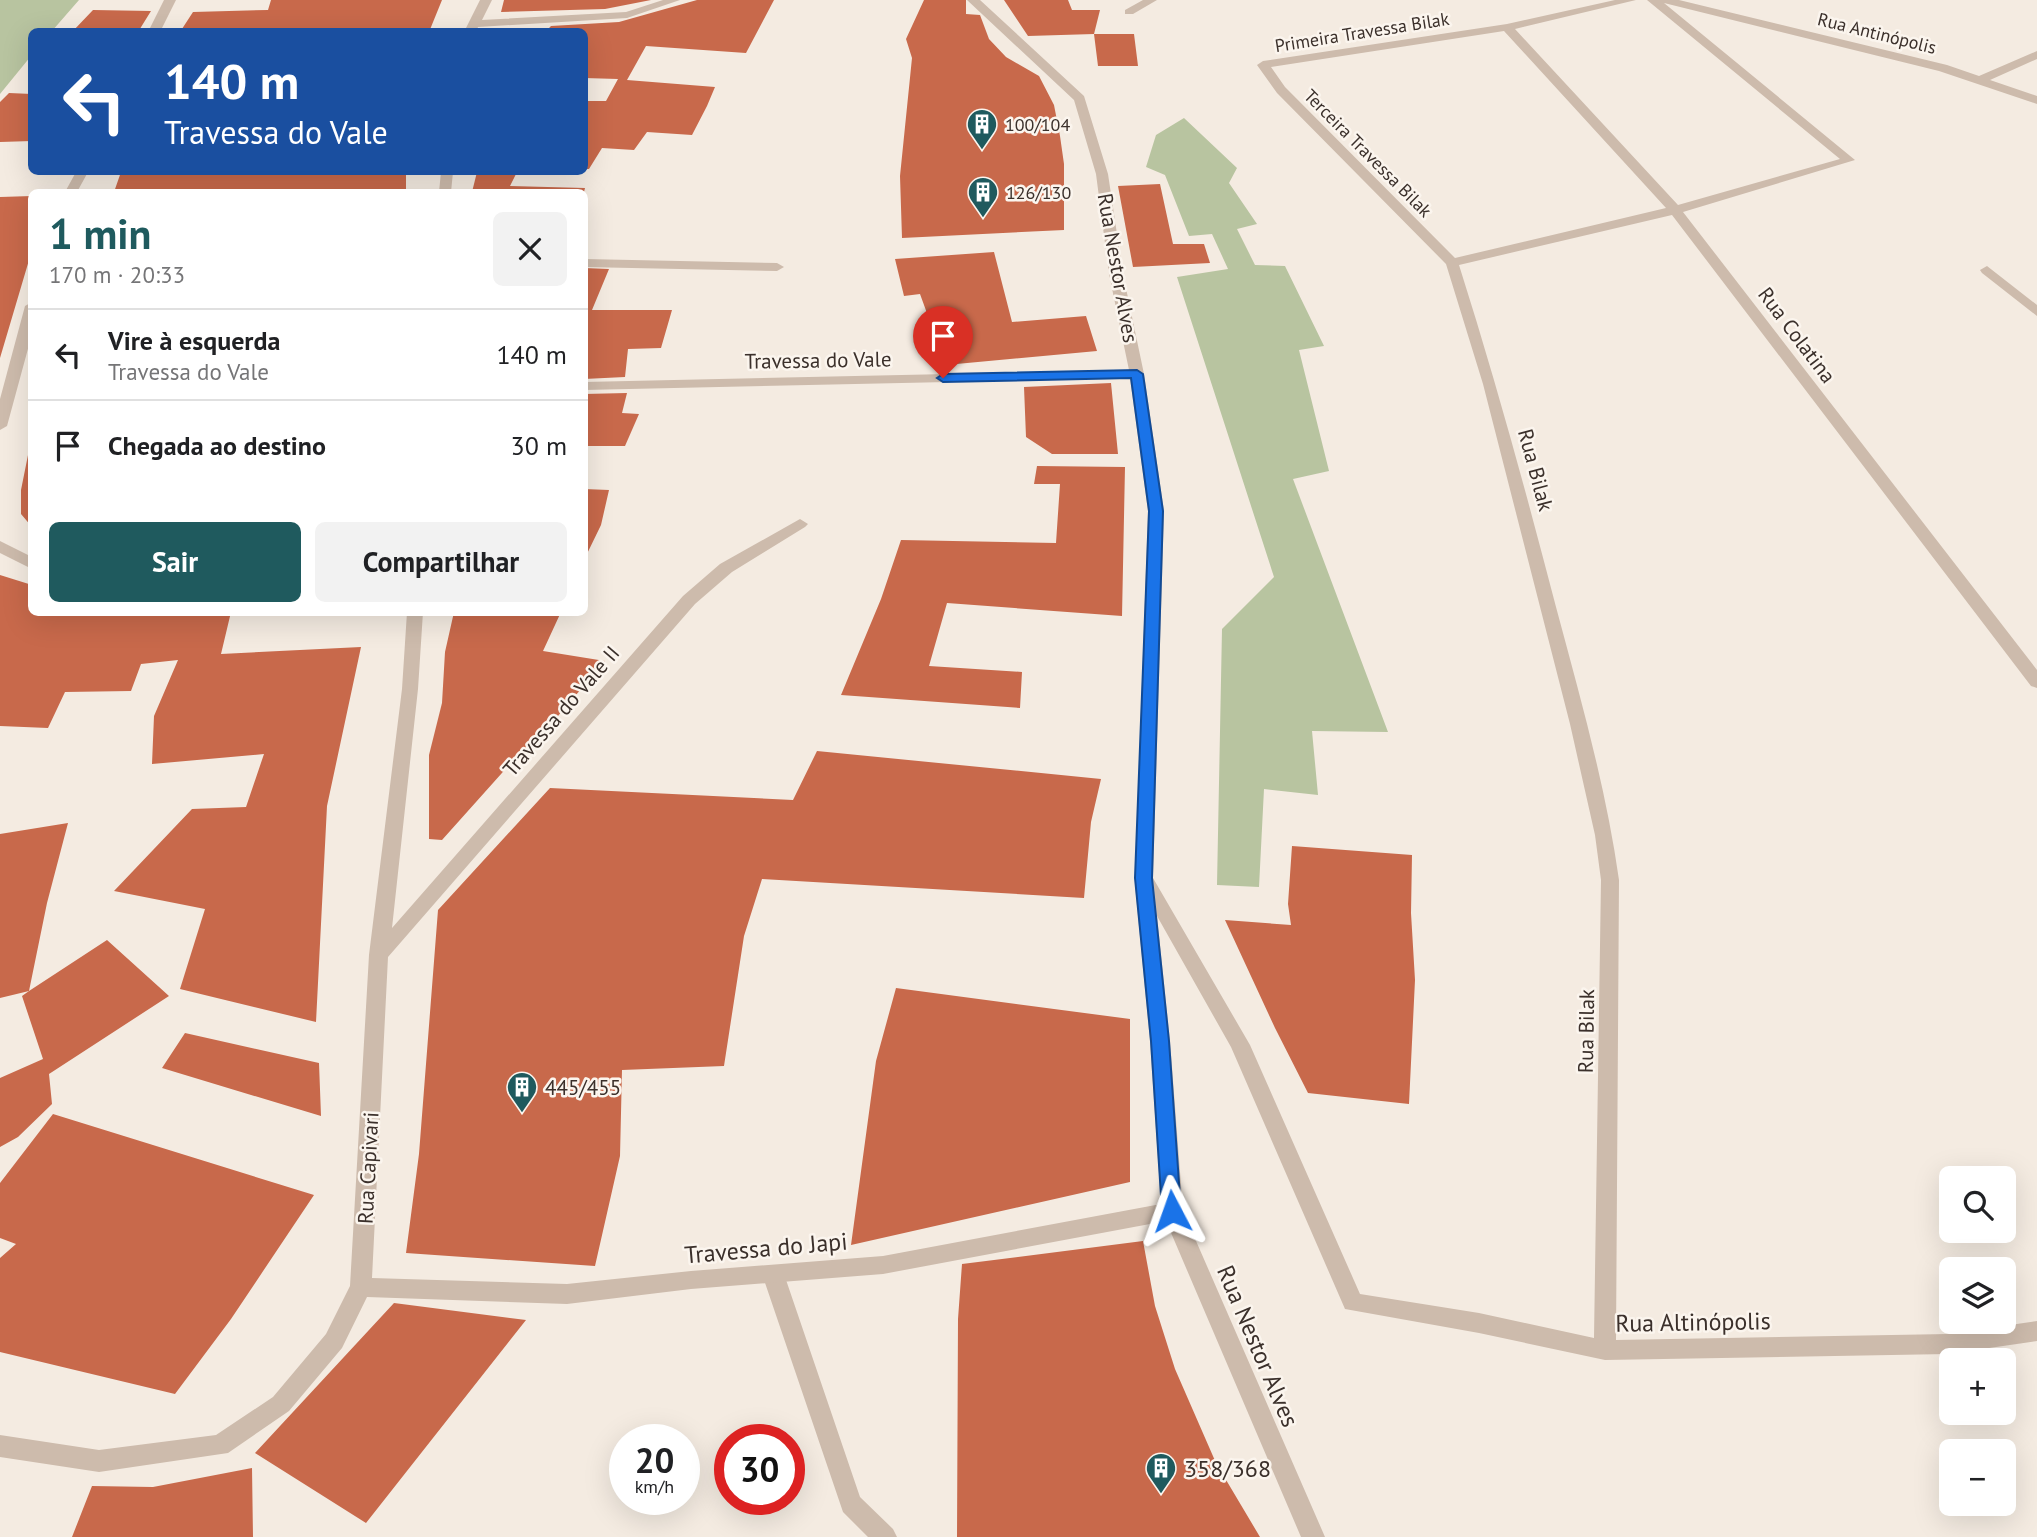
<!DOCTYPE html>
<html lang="pt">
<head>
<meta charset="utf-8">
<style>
  :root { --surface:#fff; --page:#f2f2f2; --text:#202124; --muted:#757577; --line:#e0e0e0; --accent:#1f5a5e }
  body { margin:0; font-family:"PT Sans",sans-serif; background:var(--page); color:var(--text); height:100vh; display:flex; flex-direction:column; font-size:26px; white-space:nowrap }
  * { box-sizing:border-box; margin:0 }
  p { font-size:23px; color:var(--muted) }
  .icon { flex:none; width:38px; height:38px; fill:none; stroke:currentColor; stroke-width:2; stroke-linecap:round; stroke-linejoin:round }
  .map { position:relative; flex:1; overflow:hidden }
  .panel { position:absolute; left:28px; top:189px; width:560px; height:427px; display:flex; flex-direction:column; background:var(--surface); border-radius:10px; box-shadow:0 7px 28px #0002 }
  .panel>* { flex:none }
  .top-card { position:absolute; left:28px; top:28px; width:560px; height:147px; border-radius:10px; box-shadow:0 7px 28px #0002; background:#1a4fa0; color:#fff; overflow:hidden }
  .buttons { position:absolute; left:1939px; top:1166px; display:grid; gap:14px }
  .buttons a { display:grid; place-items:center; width:77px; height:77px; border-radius:10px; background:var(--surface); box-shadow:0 7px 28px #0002; font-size:35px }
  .speed { position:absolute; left:609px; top:1424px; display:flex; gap:14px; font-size:35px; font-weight:700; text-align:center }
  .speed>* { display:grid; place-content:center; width:91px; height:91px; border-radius:50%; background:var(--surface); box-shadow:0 7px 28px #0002; line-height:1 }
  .speed small { font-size:18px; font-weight:400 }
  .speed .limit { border:10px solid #d22; background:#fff; color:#111 }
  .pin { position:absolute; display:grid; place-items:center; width:60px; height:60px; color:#fff; margin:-72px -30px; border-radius:50% 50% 50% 0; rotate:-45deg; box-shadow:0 0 7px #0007 }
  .pin .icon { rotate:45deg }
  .me { position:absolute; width:77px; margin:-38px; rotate:356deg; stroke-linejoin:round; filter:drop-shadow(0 0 5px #0008) }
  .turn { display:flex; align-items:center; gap:24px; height:147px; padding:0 21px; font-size:32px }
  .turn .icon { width:91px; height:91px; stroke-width:2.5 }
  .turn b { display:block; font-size:49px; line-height:60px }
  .round { display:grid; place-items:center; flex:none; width:74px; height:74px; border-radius:10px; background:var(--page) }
  .summary { display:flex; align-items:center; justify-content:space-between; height:119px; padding:0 21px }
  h1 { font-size:42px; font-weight:600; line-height:52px; color:var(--accent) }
  .action { display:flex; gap:14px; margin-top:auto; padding:14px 21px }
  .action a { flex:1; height:80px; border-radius:10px; background:var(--accent); color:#fff; font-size:28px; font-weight:600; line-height:80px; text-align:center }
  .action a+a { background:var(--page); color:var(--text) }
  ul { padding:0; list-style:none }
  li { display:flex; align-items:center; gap:21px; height:91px; padding:0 21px; border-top:2px solid var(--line) }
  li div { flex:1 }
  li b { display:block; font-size:26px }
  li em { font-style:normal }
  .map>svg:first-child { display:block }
  .green { fill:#b8c4a0 }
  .building { fill:#c8694b }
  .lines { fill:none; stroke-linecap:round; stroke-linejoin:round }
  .lane { fill:#cdbbac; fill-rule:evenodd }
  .street { fill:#cdbbac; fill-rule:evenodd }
  .route { fill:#1a73e8; stroke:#114b97; stroke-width:2 }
  .labels { text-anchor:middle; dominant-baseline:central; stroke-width:5; stroke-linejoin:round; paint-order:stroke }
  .far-street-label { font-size:18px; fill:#3b302b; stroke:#fbf5ee }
  .far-poi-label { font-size:18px; fill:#3b302b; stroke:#fbf5ee; text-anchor:start }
  .street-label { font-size:21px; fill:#3b302b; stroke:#fbf5ee }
  .poi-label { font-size:21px; fill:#3b302b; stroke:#fbf5ee; text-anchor:start }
  .near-street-label { font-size:24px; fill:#3b302b; stroke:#fbf5ee }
  .near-poi-label { font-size:24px; fill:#3b302b; stroke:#fbf5ee; text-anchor:start }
</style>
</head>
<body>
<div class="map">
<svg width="2037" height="1537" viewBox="0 0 2037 1537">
  <rect width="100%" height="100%" fill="#f4ebe1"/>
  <path class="green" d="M0 0H79L52 31 32 32 31 56 0 94Z
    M1184 118 1237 168 1229 183 1257 224 1237 229 1255 265 1285 266 1324 346 1299 350 1329 471 1293 479 1388 732 1312 731 1318 795 1264 789 1259 887 1217 885 1222 629 1274 577 1177 277 1228 269 1212 234 1189 236 1165 175 1146 167 1156 135Z"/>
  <path class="building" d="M271 0H442L429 32H180L193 12 268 10Z
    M504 0H651L605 9 501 12Z
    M697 0H774L746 53 646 46 627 80 715 87 707 106 692 135 647 132 634 150 602 148 589 169H584V101H606L618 79 584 78V32H545L551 26 619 22Z
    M924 0H966V14L980 15 989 39 1006 57 1039 76 1054 105 1060 136 1064 164V230L902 238 900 176 912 58 906 39Z
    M1004 0H1068L1072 10H1100L1094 34H1134L1138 66H1098L1094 34 1028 36Z
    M93 10 151 11 138 32H72Z
    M9 93 32 94V141L0 142V102Z
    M121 172H406V192H114Z
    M477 172H517L510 186 585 188 584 192H472Z
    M1160 184 1173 244H1204L1210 263 1133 267 1118 186Z
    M32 196V250L0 358V197Z
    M994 252 1012 322 1086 316 1097 351 935 366 932 327 920 294 904 296 895 259Z
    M584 268 609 269 592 310H672L661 348 628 349 625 377 584 379Z
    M1111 383 1118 454H1052L1026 437 1024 387Z
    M627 393 622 413 639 414 625 446H584V394Z
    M30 445H32V527L21 514V490Z
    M1037 466 1125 467 1122 616 947 603 929 666 1022 672 1020 708 841 695 881 599 901 540 1056 543 1060 484H1034Z
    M584 489 609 490 601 525 584 560Z
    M0 575 32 585V612H231L221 654 361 647 327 806 316 1022 180 989 205 909 114 891 192 809 246 807 264 754 152 764 154 716 178 660 141 664 131 691 65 692 48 728 0 726Z
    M454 612H561L543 651 605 661 558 716 511 763 442 840 429 839V755L442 703 445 652Z
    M817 751 1101 779 1091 822 1084 898 762 879 744 936 724 1066 622 1070 620 1156 595 1266 406 1253 419 1154 438 910 550 788 793 800Z
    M68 823 47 903 29 991 107 940 169 996 49 1074 52 1104 18 1137 0 1147V1078L43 1059 22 996 29 991 0 998V834Z
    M1292 846 1412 855 1411 913 1415 980 1409 1104 1308 1093 1275 1028 1225 920 1291 925 1288 904Z
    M896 988 1130 1019V1182L851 1245 876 1061Z
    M185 1033 319 1063 321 1116 162 1068Z
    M53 1114 314 1195 231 1319 175 1394 0 1352V1258L16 1244 0 1238V1183Z
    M1143 1241 1155 1306 1175 1369 1216 1463 1260 1537H957L958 1319 962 1264Z
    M394 1303 526 1320 366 1523 255 1453Z
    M252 1468 253 1537H72L92 1486 153 1487Z"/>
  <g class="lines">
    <path class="lane" d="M1143 0H1157L1133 14H1125V10Z
      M584 259 777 263 784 267 777 271 584 267Z
      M773 1265 781 1267 784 1274 860 1497 893 1529 897 1537H868L843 1512 762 1274 765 1267Z"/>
    <path class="street" d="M164 0H176L160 32H148Z
      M480 0H492L482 20 626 12 663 0H680L627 18 478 27 476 32H464Z
      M967 0H980L1084 96 1108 174 1123 274 1144 374 1164 511 1153 878 1250 1045 1360 1294 1479 1313 1594 1338 1601 880 1595 835 1570 724 1483 384 1446 264 1277 93 1257 65 1263 61 1507 24 1615 0H1636L1515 29 1678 205 1840 159 1647 0H1679L1947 65 1979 76 2037 51V59L1990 80 2037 96V104L1939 71 1664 3 1855 160 1683 212 2037 670V688L2031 686 1672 215 1459 265C1495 378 1526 492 1556 607 1580 697 1606 787 1619 880L1616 1340 1948 1334 2037 1321V1341L1948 1354 1605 1360 1479 1333 1345 1309 1231 1047 1157 916 1170 1041 1183 1211 1325 1537H1301L1166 1221 883 1274 691 1289 567 1304 367 1297 342 1348 289 1411 228 1453 99 1472 0 1457V1435L99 1450 216 1435 273 1397 326 1334 350 1286 369 955 402 689 407 612H423L418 689 392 928 683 596 720 564 800 519 808 524 805 527 732 572 695 604 388 957 372 1278 567 1284 691 1271 883 1256 1161 1204 1150 1041 1135 885 1148 511 1130 378 584 390V382L1129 370 1109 274 1096 174 1074 100ZM1504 31 1666 208 1455 258 1285 87 1271 67Z
      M76 172H88L77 192H65Z
      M441 172H453L451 192H439Z
      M1987 266 2037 305V316L1982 273 1980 270Z
      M32 302V334L7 426 0 430V399L25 306Z
      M0 541 32 557V569L0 553Z"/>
  </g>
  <path class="route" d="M1137 370 1143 374 1163 511 1152 878 1169 1041 1181 1211 1178 1217 1172 1219 1165 1217 1162 1211 1151 1041 1135 878 1149 511 1131 378 943 382 937 378 943 374Z"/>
  <defs>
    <g id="building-pin" transform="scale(1.575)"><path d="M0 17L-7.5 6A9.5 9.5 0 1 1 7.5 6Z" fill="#1f5a5e" stroke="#fbf5ee"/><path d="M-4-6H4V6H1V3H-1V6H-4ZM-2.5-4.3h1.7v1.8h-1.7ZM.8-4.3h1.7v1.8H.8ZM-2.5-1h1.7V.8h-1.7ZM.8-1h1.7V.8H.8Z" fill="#fff"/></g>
  </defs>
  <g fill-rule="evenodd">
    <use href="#building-pin" x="982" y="124"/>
    <use href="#building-pin" x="983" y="192"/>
    <use href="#building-pin" x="522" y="1087"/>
    <use href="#building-pin" x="1161" y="1468"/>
  </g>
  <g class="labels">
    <g class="far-street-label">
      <text transform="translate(1362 32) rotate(-9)">Primeira Travessa Bilak</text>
      <text transform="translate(1877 33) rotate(14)">Rua Antinópolis</text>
      <text transform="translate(1368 153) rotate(45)">Terceira Travessa Bilak</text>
    </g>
    <g class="far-poi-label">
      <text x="1005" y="124">100/104</text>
      <text x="1006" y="192">126/130</text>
    </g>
    <g class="street-label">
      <text transform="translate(1118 268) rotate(80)">Rua Nestor Alves</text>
      <text transform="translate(1797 335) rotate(53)">Rua Colatina</text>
      <text transform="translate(818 360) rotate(-1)">Travessa do Vale</text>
      <text transform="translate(1536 470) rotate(75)">Rua Bilak</text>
      <text transform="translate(561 711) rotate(-49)">Travessa do Vale II</text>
      <text transform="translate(1586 1031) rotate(-89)">Rua Bilak</text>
      <text transform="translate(368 1168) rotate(-87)">Rua Capivari</text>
    </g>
    <g class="poi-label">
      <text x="545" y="1087">445/455</text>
    </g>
    <g class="near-street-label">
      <text transform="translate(766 1248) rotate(-5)">Travessa do Japi</text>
      <text transform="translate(1693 1322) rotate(-1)">Rua Altinópolis</text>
      <text transform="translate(1258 1346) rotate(67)">Rua Nestor Alves</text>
    </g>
    <g class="near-poi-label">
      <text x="1184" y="1468">358/368</text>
    </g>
  </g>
</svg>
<div class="buttons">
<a><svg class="icon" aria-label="search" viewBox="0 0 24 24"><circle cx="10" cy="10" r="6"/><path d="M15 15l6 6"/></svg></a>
<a><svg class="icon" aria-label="layers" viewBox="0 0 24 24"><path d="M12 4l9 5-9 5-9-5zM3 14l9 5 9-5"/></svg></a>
<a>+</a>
<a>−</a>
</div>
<div class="speed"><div>20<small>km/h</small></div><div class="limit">30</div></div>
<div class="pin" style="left:943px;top:378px;background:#d93025"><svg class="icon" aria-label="arrive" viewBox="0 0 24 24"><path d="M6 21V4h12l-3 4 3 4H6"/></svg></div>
<svg class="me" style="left:1172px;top:1211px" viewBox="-20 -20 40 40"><path d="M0-17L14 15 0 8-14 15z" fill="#1a73e8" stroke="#fff" stroke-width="4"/></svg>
<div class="top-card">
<div class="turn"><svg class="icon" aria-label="left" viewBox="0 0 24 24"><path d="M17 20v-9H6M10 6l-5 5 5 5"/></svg><div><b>140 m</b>Travessa do Vale</div></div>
</div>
<section class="panel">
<div class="summary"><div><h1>1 min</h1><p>170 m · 20:33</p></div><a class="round"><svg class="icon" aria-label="close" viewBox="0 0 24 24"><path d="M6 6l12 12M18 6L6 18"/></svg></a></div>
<ul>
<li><svg class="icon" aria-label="left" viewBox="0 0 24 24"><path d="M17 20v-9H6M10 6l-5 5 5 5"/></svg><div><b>Vire à esquerda</b><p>Travessa do Vale</p></div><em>140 m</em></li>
<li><svg class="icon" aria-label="arrive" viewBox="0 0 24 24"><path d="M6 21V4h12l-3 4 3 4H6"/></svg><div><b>Chegada ao destino</b></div><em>30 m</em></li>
</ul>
<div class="action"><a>Sair</a><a>Compartilhar</a></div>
</section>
</div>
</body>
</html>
